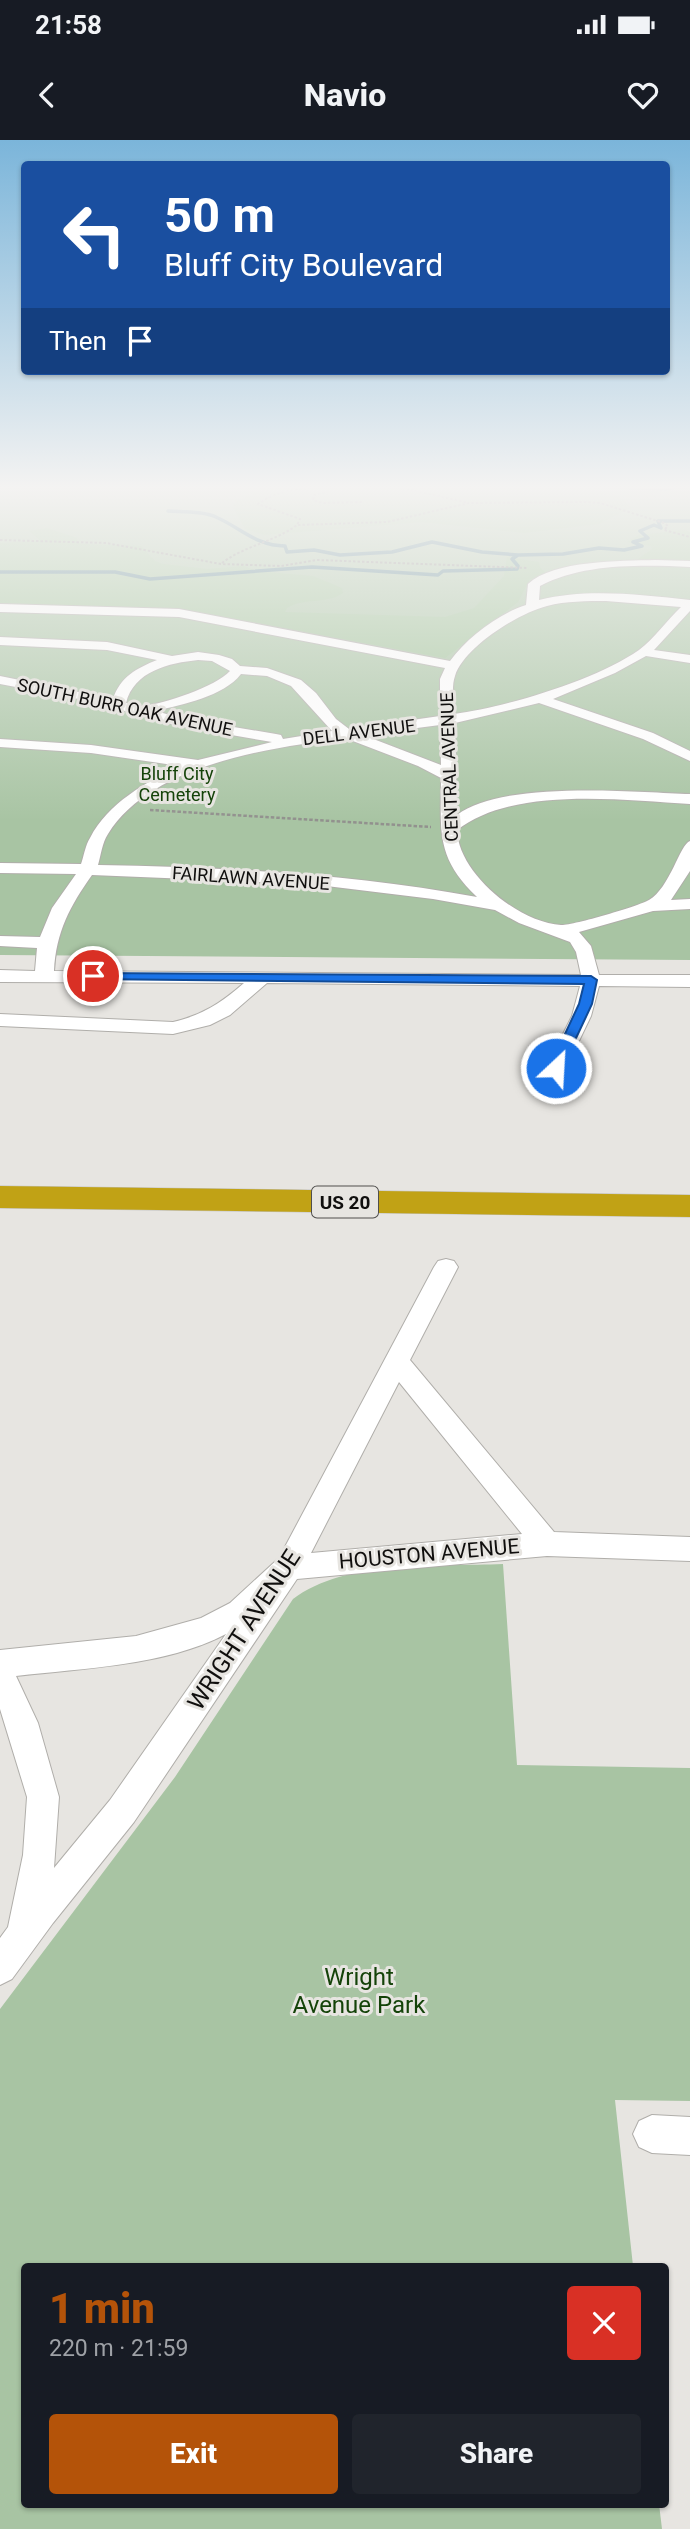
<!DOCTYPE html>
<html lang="en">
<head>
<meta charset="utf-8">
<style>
  :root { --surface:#171b24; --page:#20242c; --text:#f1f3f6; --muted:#9ea1a6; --accent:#b45309 }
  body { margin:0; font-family:Roboto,sans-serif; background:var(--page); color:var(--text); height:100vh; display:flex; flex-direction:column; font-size:26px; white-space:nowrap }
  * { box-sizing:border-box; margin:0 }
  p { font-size:23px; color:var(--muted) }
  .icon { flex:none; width:38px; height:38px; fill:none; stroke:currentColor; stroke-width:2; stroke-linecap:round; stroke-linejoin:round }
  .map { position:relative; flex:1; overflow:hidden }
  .details { position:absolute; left:21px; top:2123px; width:648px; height:245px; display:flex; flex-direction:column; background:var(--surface); border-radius:7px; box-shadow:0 2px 5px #0004 }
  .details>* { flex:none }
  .guide { position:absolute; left:21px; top:21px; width:649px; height:214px; border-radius:7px; box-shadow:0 2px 5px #0004; background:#1a4fa0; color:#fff; overflow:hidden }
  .pin { position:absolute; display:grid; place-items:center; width:60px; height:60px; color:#fff; margin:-30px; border:4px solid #fff; border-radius:50%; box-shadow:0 2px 7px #0007 }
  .me { position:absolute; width:77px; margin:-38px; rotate:25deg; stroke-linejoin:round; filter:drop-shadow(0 0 5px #0008) }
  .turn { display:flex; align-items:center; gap:24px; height:147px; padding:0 28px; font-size:32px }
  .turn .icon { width:91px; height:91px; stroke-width:2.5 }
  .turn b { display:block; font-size:49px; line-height:60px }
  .then { display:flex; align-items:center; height:66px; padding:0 28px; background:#0003; gap:14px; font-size:26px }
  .round { display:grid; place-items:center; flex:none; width:74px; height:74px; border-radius:7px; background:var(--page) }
  .summary { display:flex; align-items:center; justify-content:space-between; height:119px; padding:0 28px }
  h1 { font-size:42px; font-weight:800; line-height:52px; color:var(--accent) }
  .button { display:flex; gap:14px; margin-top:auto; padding:14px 28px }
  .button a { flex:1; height:80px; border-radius:7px; background:var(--accent); color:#fff; font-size:28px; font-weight:800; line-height:80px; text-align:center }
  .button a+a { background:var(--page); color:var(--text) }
  .status { display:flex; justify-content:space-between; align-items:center; height:49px; padding:0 35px; background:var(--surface); direction:ltr }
  .status svg { height:19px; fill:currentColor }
  header { display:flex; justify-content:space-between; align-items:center; height:91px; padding:0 28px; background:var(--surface); font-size:32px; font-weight:800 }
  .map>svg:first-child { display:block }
  .green { fill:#a8c4a3 }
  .forest { fill:#a0c399 }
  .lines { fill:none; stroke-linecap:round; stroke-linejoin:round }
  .stream { stroke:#58858f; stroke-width:3.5 }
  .minor-casing { stroke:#b0aeaa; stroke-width:2 }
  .highway-casing { stroke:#c1c1c0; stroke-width:1 }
  .path-far1 { stroke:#92918e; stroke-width:2; stroke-dasharray:2.5 2; stroke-linecap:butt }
  .path { stroke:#92918e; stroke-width:2.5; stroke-dasharray:3.5 2; stroke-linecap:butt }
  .minor { fill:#fff; fill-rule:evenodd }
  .highway { fill:#c1a215; fill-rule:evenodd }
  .route { fill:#1a73e8; stroke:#114b97; stroke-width:2 }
  .labels { text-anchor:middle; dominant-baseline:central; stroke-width:6; stroke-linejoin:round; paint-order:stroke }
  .far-street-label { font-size:18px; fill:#100f0e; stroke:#e7e5e1 }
  .far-park-label { font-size:18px; fill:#144309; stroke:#e7e5e1 }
  .shield { fill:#e7e5e1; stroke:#504f4d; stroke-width:2 }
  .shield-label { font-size:19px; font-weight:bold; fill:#100f0e }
  .street-label { font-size:21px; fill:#100f0e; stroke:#e7e5e1 }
  .near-street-label { font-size:24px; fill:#100f0e; stroke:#e7e5e1 }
  .near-park-label { font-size:24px; fill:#144309; stroke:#e7e5e1 }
</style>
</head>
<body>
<div class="status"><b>21:58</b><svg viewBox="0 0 49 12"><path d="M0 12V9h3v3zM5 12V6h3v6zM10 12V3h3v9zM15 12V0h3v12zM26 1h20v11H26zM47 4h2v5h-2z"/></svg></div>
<header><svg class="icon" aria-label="back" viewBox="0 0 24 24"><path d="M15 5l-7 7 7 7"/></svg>Navio<svg class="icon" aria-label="heart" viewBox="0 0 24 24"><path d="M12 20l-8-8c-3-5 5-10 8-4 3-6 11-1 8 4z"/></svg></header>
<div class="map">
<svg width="690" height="2389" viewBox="0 0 690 2389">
  <rect width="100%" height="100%" fill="#e7e5e1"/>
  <path class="green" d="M0 346H690V820L0 815Z
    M503 1424 517 1625 690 1628V1961L615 1960 633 2126H24V2364H659L662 2389H0V1869L175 1637 293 1459C346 1419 438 1427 503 1424Z"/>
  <path class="forest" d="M270 346 576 347C594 350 620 351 631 368L599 384 524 393 422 382 264 395 245 389 233 367 236 361Z
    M47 388 77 398 78 403 84 404 141 406 155 421 163 424 207 429 244 426 256 431 313 436 342 448 343 453C325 465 305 457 287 468L285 472 445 477 474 468 504 436 507 417 539 422 540 427 547 434 530 439 518 462 445 518 187 470 0 463V403L41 401 29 391Z
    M685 390 690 392V423L641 422 638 419 652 409 651 406 627 402 639 395Z"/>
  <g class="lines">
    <path class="stream" d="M595 346 666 349 682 346
      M168 371C184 372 204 371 218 378 242 389 257 406 285 406L287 412 314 410 340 415 392 412 432 402 482 412 518 415
      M0 432H115L150 439 312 427 438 435 443 431 517 429 518 426 512 419 518 415 563 414 599 408 624 410 642 406 633 402 648 398 640 391 654 385 661 388 658 381H690"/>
    <g class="minor-casing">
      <path id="minor" d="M655 420 690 421V427C642 425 584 423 540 446L539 460C588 448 640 455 690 460V471L654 510 690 515V523L646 516 615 533 553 559 653 593 690 611V621L643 599 539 563 455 583 457 675C503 640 633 652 690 654V664C621 660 514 646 457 690 458 733 519 783 561 785 571 786 639 766 649 760 670 748 680 704 690 701V731L671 760 690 759V769L653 771 579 792 591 806 599 835H690V847L599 846 591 876 566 928 563 932H549L546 928 572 876 580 846 267 843 230 875 210 885 173 894 0 886V874L173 882C203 875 221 863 244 843L0 842V830L35 831 37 808 0 806V796L40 797 52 768 76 734 0 733V723L81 724C84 716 85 706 90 698 108 663 146 642 180 626L91 613 0 607V599L91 605 198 620 272 602 179 586 89 561 0 544V536L113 559C120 537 137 528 157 520L107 510 0 505V497L107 502 172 516 198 512 219 515 232 519 240 526 267 528 301 540 316 553 336 579 349 589 440 576V539L445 528 179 477 0 472V464L179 469 450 521C467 498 498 474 526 465L528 444C554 420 621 421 655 420ZM606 461 681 467C667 480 654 499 639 510 596 540 507 567 454 574 454 563 451 547 455 536 464 507 519 473 547 466 566 461 587 461 606 461ZM198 520 212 521 230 531C215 547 164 564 142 566 137 567 131 564 126 563 134 531 169 523 198 520ZM241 534 267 536 291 546 332 591 283 599 281 595 276 594 180 578 156 571C183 564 223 557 241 534ZM440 585 441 625 363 595ZM345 598 418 626 441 638C441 691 435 717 477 757 352 734 225 727 98 725 101 715 102 703 108 694 151 624 270 608 345 598ZM92 735 310 744 433 759 495 770 519 783 570 802 576 812 581 835 54 831C56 792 70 766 92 735Z
        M446 1119 454 1121 458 1127 410 1220 554 1392 690 1397V1421L547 1416 297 1439 134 1682 53 1783 12 1839 0 1845V1798L8 1787 23 1715 27 1657 0 1569V1510L136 1496 201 1478 230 1463 279 1418 434 1127 438 1121ZM399 1242 522 1394 311 1413ZM226 1494 110 1660 54 1728 59 1657 38 1583 16 1536C84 1528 165 1526 226 1494Z
        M652 1975 690 1977V2015L652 2013 639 2007 633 1994 639 1981Z"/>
    </g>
    <g class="highway-casing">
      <path id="highway" d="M0 1046 690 1055V1077L0 1068Z"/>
    </g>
    <path class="path-far1" d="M351 346C318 349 286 344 258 364L300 379 297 385 387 382 469 363 587 362 600 363 664 383 668 386 664 390 690 397
      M375 346 407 349 469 363
      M329 351 314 355 313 360 322 363 364 362
      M0 400 106 403 221 424 281 426 317 420 528 428
      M222 423C244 406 274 402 297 385"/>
    <path class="path" d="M150 670 431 687"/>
    <use href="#minor" class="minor"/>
    <use href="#highway" class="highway"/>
  </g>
  <linearGradient id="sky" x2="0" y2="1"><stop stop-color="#7bb5da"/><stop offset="0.51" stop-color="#f4f3f2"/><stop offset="1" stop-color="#f4f3f2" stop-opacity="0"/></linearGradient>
  <rect width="690" height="681" fill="url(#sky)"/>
  <path class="route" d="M93 833 591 836 597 840 592 864 562 928 556 932 549 928 579 864 584 844 89 839 87 836Z"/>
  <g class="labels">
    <g class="far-street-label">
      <text transform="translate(125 567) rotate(12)">SOUTH BURR OAK AVENUE</text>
      <text transform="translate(359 592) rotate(-7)">DELL AVENUE</text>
      <text transform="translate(449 627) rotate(-92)">CENTRAL AVENUE</text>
      <text transform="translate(251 738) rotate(4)">FAIRLAWN AVENUE</text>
    </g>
    <g class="far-park-label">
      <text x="177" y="633">Bluff City<tspan x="177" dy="21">Cemetery</tspan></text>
    </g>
    <rect class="shield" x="312" y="1046.5" width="66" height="31" rx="5"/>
    <g class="shield-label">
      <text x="345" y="1062">US 20</text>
    </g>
    <g class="street-label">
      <text transform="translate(429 1414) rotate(-5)">HOUSTON AVENUE</text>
    </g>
    <g class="near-street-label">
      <text transform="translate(244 1490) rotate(-57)">WRIGHT AVENUE</text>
    </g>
    <g class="near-park-label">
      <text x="359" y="1837">Wright<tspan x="359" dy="28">Avenue Park</tspan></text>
    </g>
  </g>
</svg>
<div class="pin" style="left:93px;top:836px;background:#d93025"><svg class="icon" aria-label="arrive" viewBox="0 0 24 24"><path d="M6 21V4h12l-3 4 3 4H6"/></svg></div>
<svg class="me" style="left:556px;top:928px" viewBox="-20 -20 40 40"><circle r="17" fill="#1a73e8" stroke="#fff" stroke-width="3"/><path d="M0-11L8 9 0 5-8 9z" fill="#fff"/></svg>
<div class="guide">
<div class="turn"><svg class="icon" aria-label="left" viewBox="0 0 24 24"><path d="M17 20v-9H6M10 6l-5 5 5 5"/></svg><div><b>50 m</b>Bluff City Boulevard</div></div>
<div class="then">Then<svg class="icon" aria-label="arrive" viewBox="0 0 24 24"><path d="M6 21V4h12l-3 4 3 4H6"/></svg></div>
</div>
<section class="details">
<div class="summary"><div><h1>1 min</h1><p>220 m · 21:59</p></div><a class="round" style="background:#d93025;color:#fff"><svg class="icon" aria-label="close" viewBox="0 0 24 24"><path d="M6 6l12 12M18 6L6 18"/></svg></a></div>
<div class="button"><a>Exit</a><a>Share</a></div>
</section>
</div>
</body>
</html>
